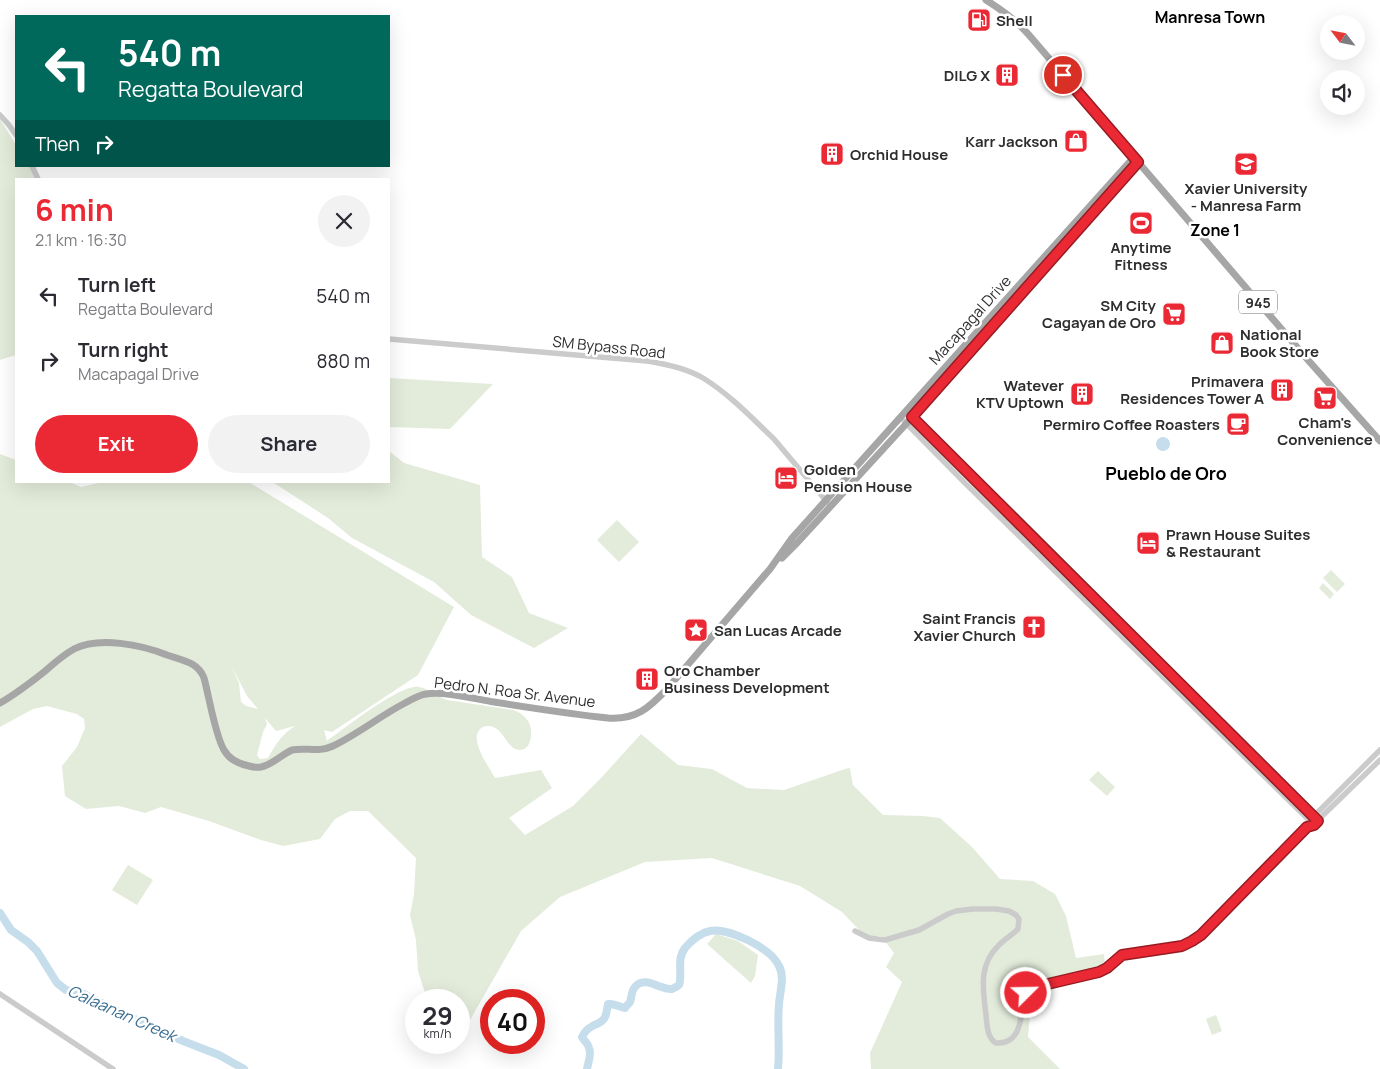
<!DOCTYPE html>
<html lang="en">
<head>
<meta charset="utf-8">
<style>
  :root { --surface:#fff; --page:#f2f2f3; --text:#2b2b33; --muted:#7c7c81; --accent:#eb2934 }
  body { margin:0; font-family:Manrope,sans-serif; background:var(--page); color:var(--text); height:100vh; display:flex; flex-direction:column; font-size:19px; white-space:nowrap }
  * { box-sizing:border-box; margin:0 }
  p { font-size:16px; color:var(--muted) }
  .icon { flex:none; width:28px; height:28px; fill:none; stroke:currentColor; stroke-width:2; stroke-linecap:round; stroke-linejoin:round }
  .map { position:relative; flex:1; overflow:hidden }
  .drawer { position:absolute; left:15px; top:178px; width:375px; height:305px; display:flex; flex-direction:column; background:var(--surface); border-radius:0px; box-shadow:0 5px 20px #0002 }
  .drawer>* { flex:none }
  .hud { position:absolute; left:15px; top:15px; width:375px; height:152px; border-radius:0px; box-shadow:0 5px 20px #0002; background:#00695c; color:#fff; overflow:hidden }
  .needle { width:32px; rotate:302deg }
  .buttons { position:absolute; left:1320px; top:15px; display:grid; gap:10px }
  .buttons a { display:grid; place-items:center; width:45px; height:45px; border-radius:50%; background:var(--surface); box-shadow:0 5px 20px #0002; font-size:25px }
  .speed { position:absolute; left:405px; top:989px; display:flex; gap:10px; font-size:25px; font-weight:700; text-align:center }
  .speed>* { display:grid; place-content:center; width:65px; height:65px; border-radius:50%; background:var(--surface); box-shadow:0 5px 20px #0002; line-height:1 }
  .speed small { font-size:12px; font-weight:400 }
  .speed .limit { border:8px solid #d22; background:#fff; color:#111 }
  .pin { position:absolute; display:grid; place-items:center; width:42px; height:42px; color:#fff; margin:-21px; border:2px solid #fff; border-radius:50%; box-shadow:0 1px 5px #0007 }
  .me { position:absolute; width:55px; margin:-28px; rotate:67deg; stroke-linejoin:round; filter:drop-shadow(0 0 4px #0008) }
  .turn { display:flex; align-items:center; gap:18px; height:105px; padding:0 20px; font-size:22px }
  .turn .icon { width:65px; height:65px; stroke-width:2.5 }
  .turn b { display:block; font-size:35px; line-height:42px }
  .then { display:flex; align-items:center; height:48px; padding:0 20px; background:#0003; gap:10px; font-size:19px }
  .round { display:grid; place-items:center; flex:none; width:52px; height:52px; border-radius:26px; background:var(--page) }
  .headline { display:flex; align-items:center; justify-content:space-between; height:85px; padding:0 20px }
  h1 { font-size:30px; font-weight:700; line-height:38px; color:var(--accent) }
  .button { display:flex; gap:10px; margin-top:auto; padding:10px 20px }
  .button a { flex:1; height:58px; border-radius:30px; background:var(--accent); color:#fff; font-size:20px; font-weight:700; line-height:58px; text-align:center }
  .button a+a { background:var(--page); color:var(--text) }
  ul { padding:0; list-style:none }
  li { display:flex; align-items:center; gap:15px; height:65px; padding:0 20px }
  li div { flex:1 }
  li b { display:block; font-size:19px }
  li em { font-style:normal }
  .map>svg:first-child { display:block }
  .green { fill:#e3ecdb; fill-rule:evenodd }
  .water { fill:#c6ddec }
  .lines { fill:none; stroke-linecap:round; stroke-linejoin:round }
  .river { stroke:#c6ddec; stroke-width:8 }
  .tertiary { stroke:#cbcbcb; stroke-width:5.5 }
  .primary { stroke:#a6a6a6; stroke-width:7 }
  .route-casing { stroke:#991b22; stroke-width:12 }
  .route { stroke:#eb2934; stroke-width:9 }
  .labels { text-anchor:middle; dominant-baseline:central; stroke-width:5; stroke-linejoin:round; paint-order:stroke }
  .shield { fill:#fff; stroke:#6d6d6d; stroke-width:1 }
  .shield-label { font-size:14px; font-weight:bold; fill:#2e2e2e }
  .poi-label { font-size:15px; font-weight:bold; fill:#2e2e2e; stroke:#fff; text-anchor:start }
  .street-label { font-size:15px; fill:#2e2e2e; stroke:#fff }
  .neighbourhood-label { font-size:16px; font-weight:bold; fill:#000; stroke:#fff }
  .water-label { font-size:16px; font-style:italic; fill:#396e92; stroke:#fff }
  .quarter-label { font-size:18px; font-weight:bold; fill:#000; stroke:#fff }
</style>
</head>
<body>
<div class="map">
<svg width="1380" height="1069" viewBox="0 0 1380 1069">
  <rect width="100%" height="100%" fill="#fff"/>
  <path class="green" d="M0 119 16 145V166H29L37 179H16V355L0 360Z
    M389 378 493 384 450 429 389 427Z
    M389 451 404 463 480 485 482 557 512 577 529 613 568 628 534 648 471 615 434 582 352 538 328 518 271 481H389Z
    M0 454 16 460V481H67L81 487 107 481H247L454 607 418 675 332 732 324 730 327 741C344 729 400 684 419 687 428 688 437 697 447 700L513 710C519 712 524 715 528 721 533 728 533 750 520 750 506 750 504 725 487 726 483 726 480 728 478 732 472 744 489 767 495 778L541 770 552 788 509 818 525 835 573 806 601 778 641 734 678 765 712 769 747 788 784 790 845 769 850 768 853 785 883 815 923 816 940 818 972 847 1000 879 1033 881 1055 894 1066 916 1076 958 1104 954 1106 974 1088 978 1040 992 1034 996 1031 1001 1028 1037 1060 1069H871L870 1053 902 982 886 967 894 953 881 936 871 937 862 933 842 912 800 886 712 858 645 862 560 897 521 931 470 1020 459 1013V1000H436L425 993 418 971 416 940 410 915 414 894 416 858 368 811H350L335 819 320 839 283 846 261 840 209 821 161 807 145 813 119 806 86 809 65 796 62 766 77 747 85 728 84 719 77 714 47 706 33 709 0 727ZM231 665 247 696 258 709 246 706 241 702 239 683ZM265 718 276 731 295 726C281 735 276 744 268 758L260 759 257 755 263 732 267 724Z
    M617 520 639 542 619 562 597 540Z
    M1331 570 1345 584 1337 592 1323 578Z
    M1323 583 1334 594 1330 599 1319 588Z
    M1098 771 1115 787 1107 796 1089 780Z
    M128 865 153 880 137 905 112 890Z
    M716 934 738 941 758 955 755 976 751 983 707 944Z
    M1216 1015 1222 1031 1212 1035 1206 1019Z"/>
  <path class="water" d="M1156 444a7 7 0 1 1 14 0a7 7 0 1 1-14 0Z"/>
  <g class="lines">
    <path class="river" d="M0 913 11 930 28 942 37 951 57 983 66 990 82 993 117 1011 183 1041 219 1055 244 1069
      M587 1069C588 1063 592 1054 589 1048 588 1043 584 1041 582 1037 584 1033 587 1029 591 1027 596 1023 602 1024 605 1017 607 1013 607 1008 608 1004 615 1003 618 1007 625 1008 626 1006 629 1004 630 1002 632 997 631 991 635 987 645 975 660 990 672 989 674 988 678 986 679 985 683 973 676 960 685 948 691 941 700 933 710 931 728 927 771 948 779 966 785 977 780 991 779 1004 777 1025 780 1047 778 1069"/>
    <path class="tertiary" d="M0 115 9 125 16 135
      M32 166 38 179
      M389 339 647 361C666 364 686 368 703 378 729 394 752 418 774 439L828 503
      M910 415 1318 821
      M904 421 965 483 1314 825
      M1315 823 1380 760
      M855 931 869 938 885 940 919 930 948 914 956 911 973 909H996L1009 911 1016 915 1019 919 1018 929C1012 935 1005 939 999 945 978 965 983 989 986 1015 987 1025 987 1038 996 1043 1022 1045 1021 1015 1024 997 1026 992 1030 990 1035 987L1102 971 1119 958 1126 954C1151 950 1180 950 1201 935L1307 827 1309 821 1380 750
      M0 994 113 1069"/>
    <path class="primary" d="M986 0C1002 10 1017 21 1029 35L1308 360 1380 441
      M782 558 797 543 907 423 1138 163
      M0 703C16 694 30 683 44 672 53 664 63 655 74 649 99 636 142 645 167 655 182 660 198 662 204 678 209 696 215 735 224 750 229 759 239 764 249 766 253 767 257 768 261 767 272 765 281 755 292 750 306 747 318 753 333 746 358 734 380 716 405 703 412 699 419 695 426 694 445 691 475 699 494 702 532 708 570 714 608 718 636 720 649 708 667 689L770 569 792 538 1134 157"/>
  </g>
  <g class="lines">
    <g class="route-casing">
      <path id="route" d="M1026 993 1035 987 1099 972 1107 968 1122 955 1182 946 1192 941 1201 935 1307 827 1314 825 1318 821 912 417 1138 162 1063 75"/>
    </g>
    <use href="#route" class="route"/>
  </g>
  <defs>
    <g id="fuel-square" transform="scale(1.25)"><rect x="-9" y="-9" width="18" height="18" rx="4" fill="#eb2934" stroke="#fff"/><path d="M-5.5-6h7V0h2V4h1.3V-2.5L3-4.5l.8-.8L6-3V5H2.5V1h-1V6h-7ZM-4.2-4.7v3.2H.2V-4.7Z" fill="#fff"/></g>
    <g id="building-square" transform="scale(1.25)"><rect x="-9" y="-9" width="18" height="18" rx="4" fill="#eb2934" stroke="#fff"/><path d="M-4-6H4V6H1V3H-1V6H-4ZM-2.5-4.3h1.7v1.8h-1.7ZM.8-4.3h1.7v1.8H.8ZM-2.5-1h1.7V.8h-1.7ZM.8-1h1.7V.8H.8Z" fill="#fff"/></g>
    <g id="shop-square" transform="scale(1.25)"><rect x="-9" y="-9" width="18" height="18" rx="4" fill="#eb2934" stroke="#fff"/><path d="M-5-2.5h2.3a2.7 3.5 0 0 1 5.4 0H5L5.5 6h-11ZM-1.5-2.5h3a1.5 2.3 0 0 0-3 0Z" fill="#fff"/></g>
    <g id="university-square" transform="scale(1.25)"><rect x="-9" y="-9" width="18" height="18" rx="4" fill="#eb2934" stroke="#fff"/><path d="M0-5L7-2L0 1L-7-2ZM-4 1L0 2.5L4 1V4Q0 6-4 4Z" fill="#fff"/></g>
    <g id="stadium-square" transform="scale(1.25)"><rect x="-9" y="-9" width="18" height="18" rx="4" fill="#eb2934" stroke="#fff"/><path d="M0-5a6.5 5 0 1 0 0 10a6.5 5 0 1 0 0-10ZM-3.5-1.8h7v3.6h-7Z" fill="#fff"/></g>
    <g id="supermarket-square" transform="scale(1.25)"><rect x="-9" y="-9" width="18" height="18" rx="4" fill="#eb2934" stroke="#fff"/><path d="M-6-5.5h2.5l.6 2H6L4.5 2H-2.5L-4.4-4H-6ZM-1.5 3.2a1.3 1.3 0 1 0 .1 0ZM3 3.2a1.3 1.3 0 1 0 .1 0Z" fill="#fff"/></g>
    <g id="cafe-square" transform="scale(1.25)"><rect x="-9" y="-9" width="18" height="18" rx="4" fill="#eb2934" stroke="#fff"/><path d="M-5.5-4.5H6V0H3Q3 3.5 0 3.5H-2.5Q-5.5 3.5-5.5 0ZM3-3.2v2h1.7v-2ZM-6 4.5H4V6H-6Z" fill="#fff"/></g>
    <g id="hotel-square" transform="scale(1.25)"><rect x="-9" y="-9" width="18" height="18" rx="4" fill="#eb2934" stroke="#fff"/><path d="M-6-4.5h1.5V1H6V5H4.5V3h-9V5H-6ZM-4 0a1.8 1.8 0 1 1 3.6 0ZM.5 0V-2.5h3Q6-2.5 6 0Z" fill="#fff"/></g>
    <g id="church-square" transform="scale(1.25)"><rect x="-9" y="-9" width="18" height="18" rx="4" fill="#eb2934" stroke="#fff"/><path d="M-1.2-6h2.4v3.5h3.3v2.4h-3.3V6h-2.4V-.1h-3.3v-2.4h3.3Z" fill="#fff"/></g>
    <g id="sight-square" transform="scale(1.25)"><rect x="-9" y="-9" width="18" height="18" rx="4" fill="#eb2934" stroke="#fff"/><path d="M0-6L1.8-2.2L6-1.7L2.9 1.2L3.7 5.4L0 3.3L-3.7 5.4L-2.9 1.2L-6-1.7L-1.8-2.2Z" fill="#fff"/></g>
  </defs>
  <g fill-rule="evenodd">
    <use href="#fuel-square" x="979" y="20"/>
    <use href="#building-square" x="1007" y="75"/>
    <use href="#shop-square" x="1076" y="141"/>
    <use href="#building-square" x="832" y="154"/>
    <use href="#university-square" x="1246" y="164"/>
    <use href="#stadium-square" x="1141" y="223"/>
    <use href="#supermarket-square" x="1174" y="314"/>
    <use href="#shop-square" x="1222" y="343"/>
    <use href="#building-square" x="1282" y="390"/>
    <use href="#building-square" x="1082" y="394"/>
    <use href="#supermarket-square" x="1325" y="398"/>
    <use href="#cafe-square" x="1238" y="424"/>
    <use href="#hotel-square" x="786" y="478"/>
    <use href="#hotel-square" x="1148" y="543"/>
    <use href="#church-square" x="1034" y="627"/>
    <use href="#sight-square" x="696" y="630"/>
    <use href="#building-square" x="647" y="679"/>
  </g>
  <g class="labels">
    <rect class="shield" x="1239" y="290.5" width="38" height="23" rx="4"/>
    <g class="shield-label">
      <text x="1258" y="302">945</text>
    </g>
    <g class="poi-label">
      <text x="996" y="20">Shell</text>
      <text x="990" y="75" text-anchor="end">DILG X</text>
      <text x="1058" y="141" text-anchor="end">Karr Jackson</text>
      <text x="850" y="154">Orchid House</text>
      <text x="1246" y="188" text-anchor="middle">Xavier University<tspan x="1246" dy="17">- Manresa Farm</tspan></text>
      <text x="1141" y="247" text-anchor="middle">Anytime<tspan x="1141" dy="17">Fitness</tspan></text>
      <text x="1156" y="305" text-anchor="end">SM City<tspan x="1156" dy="17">Cagayan de Oro</tspan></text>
      <text x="1240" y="334">National<tspan x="1240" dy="17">Book Store</tspan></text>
      <text x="1264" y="381" text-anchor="end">Primavera<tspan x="1264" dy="17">Residences Tower A</tspan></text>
      <text x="1064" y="385" text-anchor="end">Watever<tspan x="1064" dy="17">KTV Uptown</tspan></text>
      <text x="1325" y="422" text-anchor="middle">Cham's<tspan x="1325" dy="17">Convenience</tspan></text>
      <text x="1220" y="424" text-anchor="end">Permiro Coffee Roasters</text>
      <text x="804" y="469">Golden<tspan x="804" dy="17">Pension House</tspan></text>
      <text x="1166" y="534">Prawn House Suites<tspan x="1166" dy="17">&amp; Restaurant</tspan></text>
      <text x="1016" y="618" text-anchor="end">Saint Francis<tspan x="1016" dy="17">Xavier Church</tspan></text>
      <text x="714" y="630">San Lucas Arcade</text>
      <text x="664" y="670">Oro Chamber<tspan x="664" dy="17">Business Development</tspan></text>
    </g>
    <g class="street-label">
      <text transform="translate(970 320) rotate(-48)">Macapagal Drive</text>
      <text transform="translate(609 347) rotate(6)">SM Bypass Road</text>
      <text transform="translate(515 692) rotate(7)">Pedro N. Roa Sr. Avenue</text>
    </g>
    <g class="neighbourhood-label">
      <text x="1210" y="17">Manresa Town</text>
      <text x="1215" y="230">Zone 1</text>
    </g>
    <g class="water-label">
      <text transform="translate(122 1013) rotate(24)">Calaanan Creek</text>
    </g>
    <g class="quarter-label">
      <text x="1166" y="473">Pueblo de Oro</text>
    </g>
  </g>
</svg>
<div class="buttons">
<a><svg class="needle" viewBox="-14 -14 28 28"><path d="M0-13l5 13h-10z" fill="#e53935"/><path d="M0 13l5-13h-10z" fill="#7c7c81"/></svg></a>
<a><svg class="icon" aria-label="sound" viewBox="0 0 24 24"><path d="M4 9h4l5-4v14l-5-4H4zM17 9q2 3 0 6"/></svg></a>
</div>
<div class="speed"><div>29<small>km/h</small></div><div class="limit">40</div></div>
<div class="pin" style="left:1063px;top:75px;background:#d93025"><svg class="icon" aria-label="arrive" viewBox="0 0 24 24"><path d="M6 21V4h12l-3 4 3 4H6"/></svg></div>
<svg class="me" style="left:1026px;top:993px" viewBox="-20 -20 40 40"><circle r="17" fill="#eb2934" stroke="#fff" stroke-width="3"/><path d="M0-11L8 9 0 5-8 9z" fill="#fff"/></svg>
<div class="hud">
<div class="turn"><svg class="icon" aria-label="left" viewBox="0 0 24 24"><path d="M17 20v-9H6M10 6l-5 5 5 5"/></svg><div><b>540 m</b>Regatta Boulevard</div></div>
<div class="then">Then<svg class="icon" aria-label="right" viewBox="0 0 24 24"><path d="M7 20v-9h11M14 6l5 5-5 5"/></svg></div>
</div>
<section class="drawer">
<div class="headline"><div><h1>6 min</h1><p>2.1 km · 16:30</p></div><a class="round"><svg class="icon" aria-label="close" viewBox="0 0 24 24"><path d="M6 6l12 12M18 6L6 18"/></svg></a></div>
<ul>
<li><svg class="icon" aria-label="left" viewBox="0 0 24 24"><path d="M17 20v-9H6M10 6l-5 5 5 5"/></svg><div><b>Turn left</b><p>Regatta Boulevard</p></div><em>540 m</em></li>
<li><svg class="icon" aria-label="right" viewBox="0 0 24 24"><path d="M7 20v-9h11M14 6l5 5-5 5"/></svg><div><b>Turn right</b><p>Macapagal Drive</p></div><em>880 m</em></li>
</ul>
<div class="button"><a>Exit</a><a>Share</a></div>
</section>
</div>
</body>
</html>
